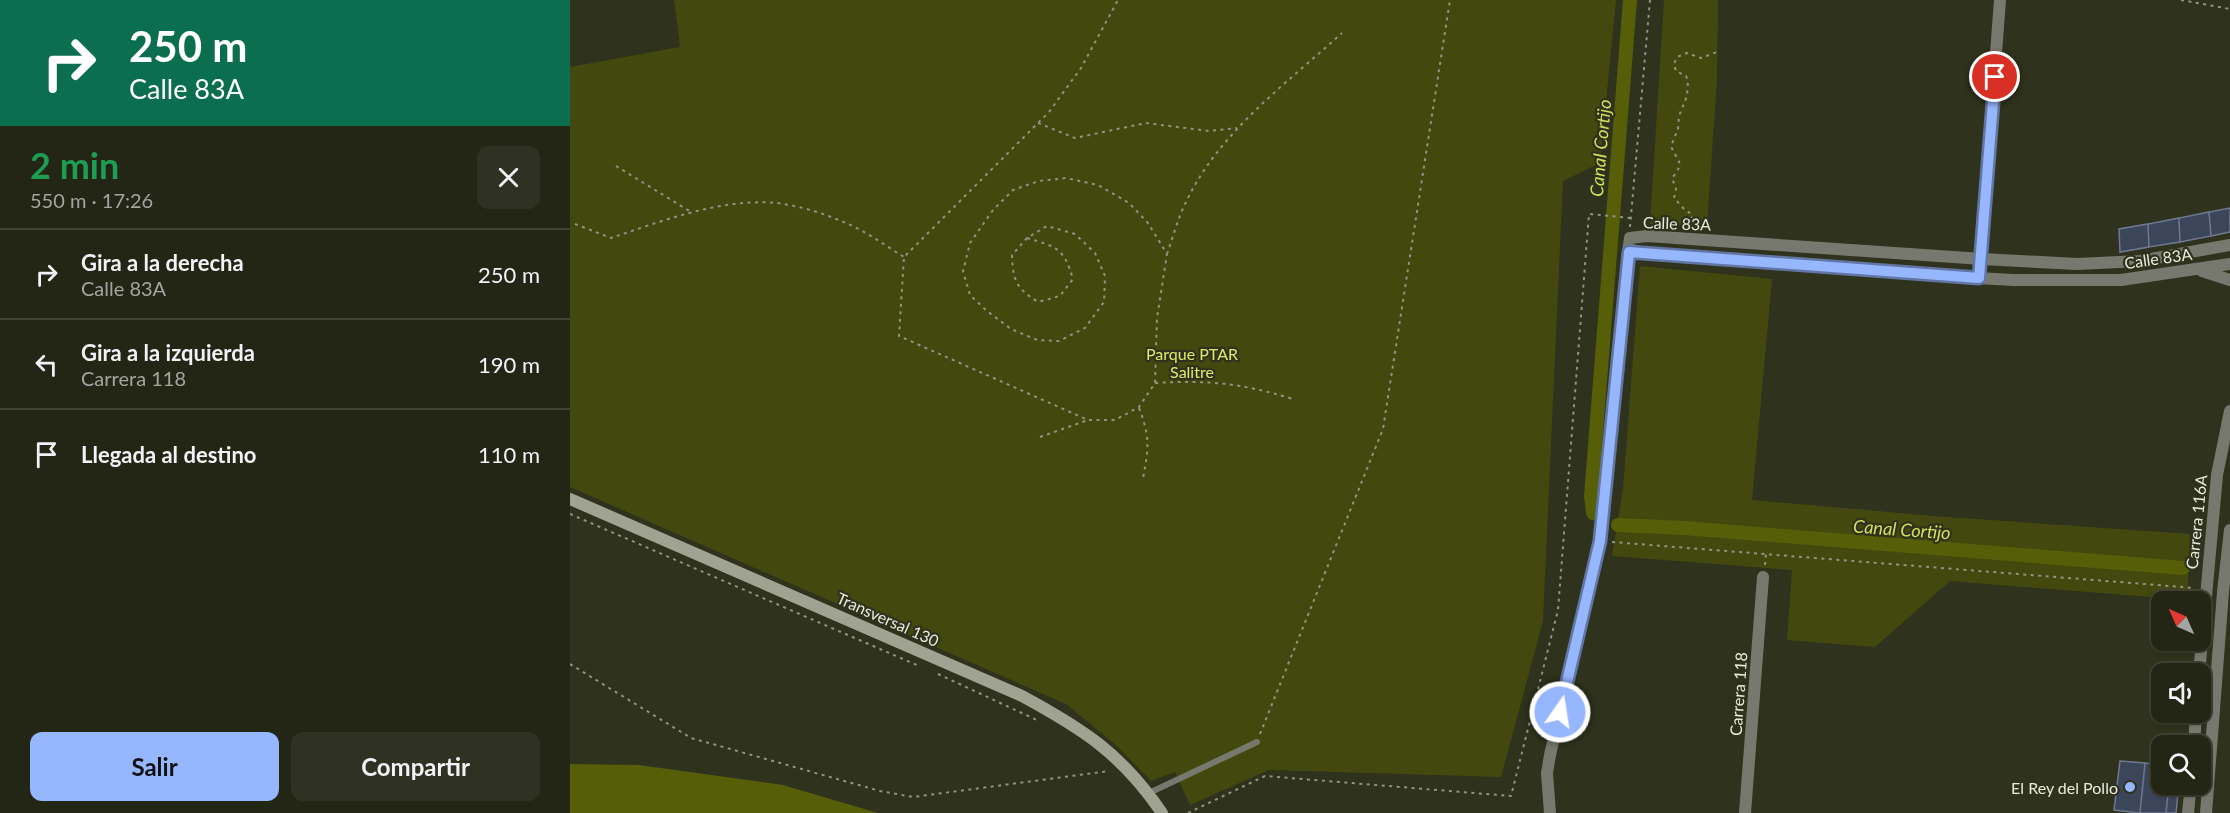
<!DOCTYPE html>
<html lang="es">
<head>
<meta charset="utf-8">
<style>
  :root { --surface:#232615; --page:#2f3222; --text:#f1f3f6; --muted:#a3a5a0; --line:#404334; --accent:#96b6fd }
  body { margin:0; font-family:Lato,sans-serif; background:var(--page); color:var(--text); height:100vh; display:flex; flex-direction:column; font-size:22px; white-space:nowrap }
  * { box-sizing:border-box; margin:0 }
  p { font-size:20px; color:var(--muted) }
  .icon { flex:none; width:33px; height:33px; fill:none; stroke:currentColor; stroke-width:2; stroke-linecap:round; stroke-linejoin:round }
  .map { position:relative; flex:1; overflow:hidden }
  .details { display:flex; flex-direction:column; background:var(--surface); width:570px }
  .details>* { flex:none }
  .top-card { background:#0b6e4f; color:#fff; overflow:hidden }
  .needle { width:39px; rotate:315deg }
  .buttons { position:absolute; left:1581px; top:591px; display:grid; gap:12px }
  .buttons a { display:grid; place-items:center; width:60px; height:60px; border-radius:12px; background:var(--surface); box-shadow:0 2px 4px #0004,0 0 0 2px var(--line); font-size:30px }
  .pin { position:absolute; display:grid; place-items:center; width:51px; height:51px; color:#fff; margin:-26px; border:3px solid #fff; border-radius:50%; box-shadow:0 2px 6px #0007 }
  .me { position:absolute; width:66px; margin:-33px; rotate:13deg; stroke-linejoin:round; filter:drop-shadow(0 0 4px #0008) }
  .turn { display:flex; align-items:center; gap:21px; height:126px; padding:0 30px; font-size:27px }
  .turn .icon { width:78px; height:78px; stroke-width:2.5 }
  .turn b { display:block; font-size:42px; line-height:51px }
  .round { display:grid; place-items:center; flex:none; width:63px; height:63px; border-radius:12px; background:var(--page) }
  .head { display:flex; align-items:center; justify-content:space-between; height:102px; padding:0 30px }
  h1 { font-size:36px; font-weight:700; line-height:45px; color:#1e9e55 }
  .action { display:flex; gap:12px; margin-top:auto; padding:12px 30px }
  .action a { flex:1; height:69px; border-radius:12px; background:var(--accent); color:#111; font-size:24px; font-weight:700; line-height:69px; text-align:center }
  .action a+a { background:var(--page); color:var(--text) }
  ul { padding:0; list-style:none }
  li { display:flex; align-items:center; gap:18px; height:90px; padding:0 30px; border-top:2px solid var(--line) }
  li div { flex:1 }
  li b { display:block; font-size:22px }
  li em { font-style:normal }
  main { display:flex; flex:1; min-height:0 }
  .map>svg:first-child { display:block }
  .green { fill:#43490e }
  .water { fill:#565e08 }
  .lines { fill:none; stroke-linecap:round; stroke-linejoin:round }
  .canal { stroke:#565e08; stroke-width:14 }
  .building { fill:#3c465b; stroke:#6e7990; stroke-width:1.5 }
  .path { stroke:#929483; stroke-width:2; stroke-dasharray:3 4.5; stroke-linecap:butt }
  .service { stroke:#77796e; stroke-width:6 }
  .minor { stroke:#77796e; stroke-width:12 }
  .tertiary { stroke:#77796e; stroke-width:12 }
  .secondary { stroke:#a0a391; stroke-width:12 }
  .route-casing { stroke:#6276a4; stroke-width:15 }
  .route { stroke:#96b6fd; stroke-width:10 }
  .poi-dot { fill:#96b6fd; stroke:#2f321c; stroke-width:2 }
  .labels { text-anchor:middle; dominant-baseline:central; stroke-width:4.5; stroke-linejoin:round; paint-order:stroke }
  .street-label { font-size:16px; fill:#e9ebdd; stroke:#2f321c }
  .park-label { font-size:16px; fill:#dcec69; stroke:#2f321c }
  .poi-label { font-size:16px; fill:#e9ebdd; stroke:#2f321c; text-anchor:end }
  .water-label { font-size:18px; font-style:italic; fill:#d0e05b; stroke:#2f321c }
</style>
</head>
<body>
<main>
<section class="details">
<div class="top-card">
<div class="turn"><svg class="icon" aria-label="right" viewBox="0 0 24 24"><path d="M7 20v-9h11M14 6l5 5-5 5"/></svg><div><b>250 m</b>Calle 83A</div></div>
</div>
<div class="head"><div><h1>2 min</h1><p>550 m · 17:26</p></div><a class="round"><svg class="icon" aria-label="close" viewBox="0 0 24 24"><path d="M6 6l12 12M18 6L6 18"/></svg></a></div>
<ul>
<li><svg class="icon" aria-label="right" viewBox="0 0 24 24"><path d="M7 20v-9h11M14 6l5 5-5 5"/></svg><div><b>Gira a la derecha</b><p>Calle 83A</p></div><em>250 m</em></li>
<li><svg class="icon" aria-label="left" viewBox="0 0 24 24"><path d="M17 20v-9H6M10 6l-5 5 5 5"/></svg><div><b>Gira a la izquierda</b><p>Carrera 118</p></div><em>190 m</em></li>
<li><svg class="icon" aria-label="arrive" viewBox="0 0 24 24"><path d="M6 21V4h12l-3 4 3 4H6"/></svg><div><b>Llegada al destino</b></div><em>110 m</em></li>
</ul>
<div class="action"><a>Salir</a><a>Compartir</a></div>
</section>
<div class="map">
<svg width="1660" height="813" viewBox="0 0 1660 813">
  <rect width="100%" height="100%" fill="#2f321c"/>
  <path class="green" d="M104 0H1046L1030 163 993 181 973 621 931 777 699 770 620 805 605 772 581 781 546 745 496 704 0 487V67L110 47Z
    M1094 0H1148L1147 80 1137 226 1080 224Z
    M1070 266 1202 279 1182 500 1364 516 1620 534 1617 600 1380 581 1305 647 1217 640 1222 570 1042 556 1053 489Z"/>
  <path class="water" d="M0 764 69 765 213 785 308 813H0Z"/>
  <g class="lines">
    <path class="canal" d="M1023 513 1021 496 1060 0
      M1048 525 1114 528 1613 568"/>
  </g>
  <path class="building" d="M1660 208V232L1641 236 1639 212Z
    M1639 212 1641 236 1610 242 1609 218Z
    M1609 218 1610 242 1579 247 1578 224Z
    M1578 224 1579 247 1550 252 1549 229Z
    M1550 761 1575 763 1570 813 1544 810Z
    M1575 763 1592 765V784H1599L1596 813H1570Z
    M1599 784H1609L1606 813H1596Z"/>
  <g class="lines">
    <path class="path" d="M1611 0 1660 9
      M468 123 505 138 576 123 639 131 667 128
      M46 166 121 212
      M5 224 41 238C92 221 151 198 207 203 231 206 256 214 278 224 297 232 316 246 334 257
      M1060 227 1080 0
      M1121 227 1122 214 1115 210 1104 198 1106 189 1102 178C1116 161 1107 162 1101 146L1108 129 1109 116 1117 96 1118 81 1116 76 1106 71 1104 64 1107 57 1117 53 1131 58 1147 52
      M457 238C487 247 494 248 503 279L490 296 468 302C446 288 443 281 442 255L457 238 477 226 505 234 525 253 535 276 534 302 515 328 489 341 467 340 441 329 417 311 400 295 393 271 400 243 423 210 443 190 469 181 496 178 528 185 559 203 578 223 597 254 587 318 585 383 569 407 545 420H518L329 336 334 257 479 112 511 68 548 0
      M597 254C603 237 608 218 616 202 649 132 716 84 772 33
      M585 383C640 380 670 383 723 399
      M569 408C580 436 579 448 573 478
      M470 437 518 420
      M0 514 349 666
      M1042 542 1625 588
      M1195 565 1196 554
      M0 664 121 738 310 791 343 797 539 771
      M368 674 469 721
      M690 734 813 429 880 0
      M618 813 695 776 941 796 988 610 1019 214 1061 218"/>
    <path class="service" d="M579 793 687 742"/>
    <path class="minor" d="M1409 278 1430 0
      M980 813 977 773 980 755 1030 541 1058 252
      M1175 813 1193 577"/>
    <path class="tertiary" d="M1660 245 1570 261 1507 264 1412 259 1077 236 1060 238 1058 252 1371 276 1443 280H1551L1660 264
      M1632 271 1660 280
      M1629 674 1647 475 1660 411
      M1624 746 1626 712
      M1618 813 1621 784
      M1636 813 1653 592 1660 530"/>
    <path class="secondary" d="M0 499 452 696C513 729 552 754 592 813"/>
  </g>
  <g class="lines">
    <g class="route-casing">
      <path id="route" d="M990 712 1030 541 1059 252 1409 278 1425 77"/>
    </g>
    <use href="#route" class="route"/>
  </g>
  <circle class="poi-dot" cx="1560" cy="787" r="6"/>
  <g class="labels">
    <g class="street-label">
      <text transform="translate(1107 223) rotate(2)">Calle 83A</text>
      <text transform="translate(1588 258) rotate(-8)">Calle 83A</text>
      <text transform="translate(1626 522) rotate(-84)">Carrera 116A</text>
      <text transform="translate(318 619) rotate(24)">Transversal 130</text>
      <text transform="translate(1168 694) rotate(-86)">Carrera 118</text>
    </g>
    <g class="park-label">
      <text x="622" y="353">Parque PTAR<tspan x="622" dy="18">Salitre</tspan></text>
    </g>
    <g class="poi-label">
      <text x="1548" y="787">El Rey del Pollo</text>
    </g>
    <g class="water-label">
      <text transform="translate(1030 148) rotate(-85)">Canal Cortijo</text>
      <text transform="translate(1332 529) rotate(4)">Canal Cortijo</text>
    </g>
  </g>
</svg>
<div class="buttons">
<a><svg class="needle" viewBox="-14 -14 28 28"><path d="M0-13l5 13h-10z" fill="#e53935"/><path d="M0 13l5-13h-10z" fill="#a3a5a0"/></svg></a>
<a><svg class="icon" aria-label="sound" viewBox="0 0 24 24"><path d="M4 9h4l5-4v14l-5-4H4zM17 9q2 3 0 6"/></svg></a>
<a><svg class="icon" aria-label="search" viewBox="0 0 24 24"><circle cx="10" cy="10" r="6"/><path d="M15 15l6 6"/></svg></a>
</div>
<div class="pin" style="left:1425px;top:77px;background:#d93025"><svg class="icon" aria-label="arrive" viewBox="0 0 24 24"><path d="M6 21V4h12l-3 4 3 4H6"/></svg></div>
<svg class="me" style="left:990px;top:712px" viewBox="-20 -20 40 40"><circle r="17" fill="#96b6fd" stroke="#fff" stroke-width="3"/><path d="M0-11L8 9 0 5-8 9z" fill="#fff"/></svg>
</div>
</main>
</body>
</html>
